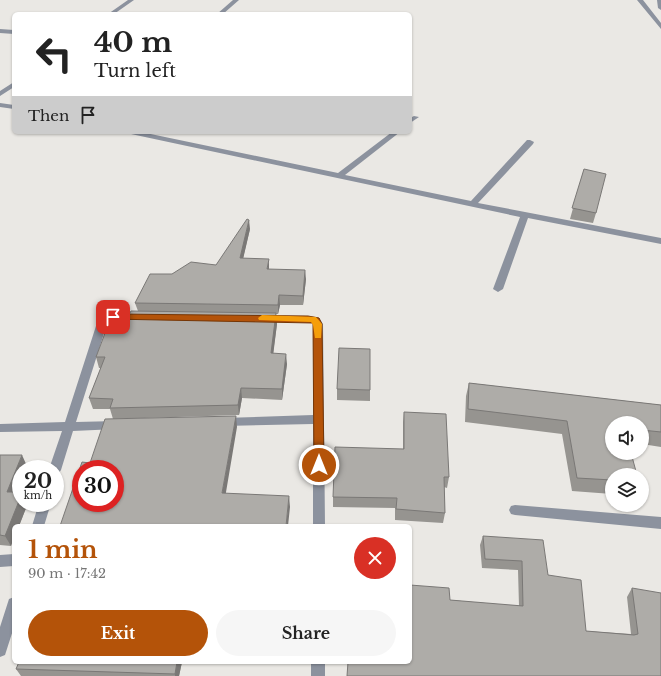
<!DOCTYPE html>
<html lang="en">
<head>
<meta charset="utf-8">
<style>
  :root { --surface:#fff; --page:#f6f6f6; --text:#222; --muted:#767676; --accent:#b45309 }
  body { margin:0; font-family:"Libre Baskerville",serif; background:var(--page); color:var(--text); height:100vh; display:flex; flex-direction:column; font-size:15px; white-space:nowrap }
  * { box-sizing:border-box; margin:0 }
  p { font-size:13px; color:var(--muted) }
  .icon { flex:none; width:22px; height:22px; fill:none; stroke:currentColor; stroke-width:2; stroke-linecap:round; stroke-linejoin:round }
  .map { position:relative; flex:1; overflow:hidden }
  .details { position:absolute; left:12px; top:524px; width:400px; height:140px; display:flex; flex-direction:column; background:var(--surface); border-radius:6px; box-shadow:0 1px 3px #0004 }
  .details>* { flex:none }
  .banner { position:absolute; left:12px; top:12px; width:400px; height:122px; border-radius:6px; box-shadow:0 1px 3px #0004; background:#fff; color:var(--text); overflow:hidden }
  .tools { position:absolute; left:605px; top:416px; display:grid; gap:8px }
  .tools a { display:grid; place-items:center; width:44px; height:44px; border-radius:50%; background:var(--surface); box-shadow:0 1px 3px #0004; font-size:20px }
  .speed { position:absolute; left:12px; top:460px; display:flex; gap:8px; font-size:20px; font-weight:700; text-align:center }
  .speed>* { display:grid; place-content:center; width:52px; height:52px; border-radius:50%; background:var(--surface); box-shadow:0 1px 3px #0004; line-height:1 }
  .speed small { font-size:10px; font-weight:400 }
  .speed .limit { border:6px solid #d22; background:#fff; color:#111 }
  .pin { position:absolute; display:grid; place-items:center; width:34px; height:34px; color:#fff; margin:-17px; border-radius:8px; box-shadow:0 2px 6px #0006 }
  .me { position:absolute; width:44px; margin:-22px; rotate:0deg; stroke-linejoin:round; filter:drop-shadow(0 0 3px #0008) }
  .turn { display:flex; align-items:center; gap:14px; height:84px; padding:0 16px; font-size:18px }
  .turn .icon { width:52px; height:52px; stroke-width:2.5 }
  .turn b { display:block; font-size:28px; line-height:34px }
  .then { display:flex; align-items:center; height:38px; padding:0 16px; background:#0003; gap:8px; font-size:15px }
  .round { display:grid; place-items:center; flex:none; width:42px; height:42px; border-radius:21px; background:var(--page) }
  .head { display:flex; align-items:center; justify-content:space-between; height:68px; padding:0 16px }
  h1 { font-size:24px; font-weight:700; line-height:30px; color:var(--accent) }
  .action { display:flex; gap:8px; margin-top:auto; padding:8px 16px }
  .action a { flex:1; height:46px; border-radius:24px; background:var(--accent); color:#fff; font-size:16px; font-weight:700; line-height:46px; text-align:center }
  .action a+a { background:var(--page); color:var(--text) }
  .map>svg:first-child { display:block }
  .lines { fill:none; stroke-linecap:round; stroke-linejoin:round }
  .minor { fill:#8c929e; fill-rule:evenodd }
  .wall { fill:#969490 }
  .shaded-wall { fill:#7a7876 }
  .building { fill:#aeaca8; stroke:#7a7876; fill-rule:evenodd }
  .route { fill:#b45309; stroke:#753606 }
  .slow { fill:#f59e0b }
</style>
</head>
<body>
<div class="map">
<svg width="661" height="676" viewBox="0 0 661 676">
  <rect width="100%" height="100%" fill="#eae8e4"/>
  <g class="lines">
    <path class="minor" d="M128 0H134L114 14H108Z
      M233 0H239L223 14H217Z
      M637 0H643L661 23V29Z
      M657 0H661V10L658 8Z
      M0 29 14 30V34L0 33Z
      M14 82V87L0 96V91Z
      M0 103 14 105V109L0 107Z
      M414 116 419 117 410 123V118Z
      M127 132H141L338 173 392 132H400L345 175 471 201 527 140H530L534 142 533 144 478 203 661 238V244L528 218 503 289 498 292 493 289 520 217 131 134Z
      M124 313 140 314 145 317C138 326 117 315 106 327L76 422 117 421 121 422 123 425 121 428 117 429 73 431 61 470 59 473 55 475V469H49L62 431 0 432V424L65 422 96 326 105 317Z
      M264 315 316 317 319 318 323 324 325 526H313V424L223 426 219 425 217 422 219 419 223 418 313 415V323L261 320 259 318 261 316Z
      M39 503H51L44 526H32Z
      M515 505 661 517V529L515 515 511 514 509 510 511 506Z
      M14 554V566L0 567V555Z
      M14 597V627L5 655 0 657V627L9 599Z
      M311 662H325V676H311Z"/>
  </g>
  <path class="wall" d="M584 169 596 213 593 223 570 219Z
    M250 229 243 258 269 269 306 279 303 305H280L278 314H276L277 324 273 353 287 364 282 400 242 398 239 415 113 419 110 409H93L89 398 101 368H99L96 357 126 320 138 311 135 303 172 274 216 265Z
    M469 383 661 405V447L642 444V423H612V494L572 491 562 434 465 422 466 396Z
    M337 389 370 390V401L337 400Z
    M404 412 449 477 447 488 444 487 445 513 443 523 395 520V508L333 507V497L403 449V422Z
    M0 455 27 466 26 469H21V481L16 492 28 503 19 526H14L11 546 0 545Z
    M483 536 548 575 586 631 631 634 627 597 632 588 661 676 450 600 519 606 518 570 482 568 480 545Z
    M182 662 179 676H21L16 669Z"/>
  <path class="shaded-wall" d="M249 220 250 229 241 268 240 258Z
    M269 259V268L268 278 267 269Z
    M305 270 306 279 303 305V296Z
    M279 295 280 305 278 314V305Z
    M276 313 277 324 272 364 271 353Z
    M286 354 287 364 282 400V389Z
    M241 388 242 398 239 415 238 405Z
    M236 416 237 427 224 504 222 493Z
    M22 455 27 466 26 469H21V481L12 502 7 492Z
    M21 496V503H28L19 526H14V538L11 546 5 536Z
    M289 496 290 507 288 526H286Z
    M177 662H182L179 676H175V674Z"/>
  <path class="building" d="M584 169 606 174 596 213 572 208Z
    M247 219 249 220 240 258 269 259 267 269 305 270 303 296 279 295 278 305 135 303 150 274H172L191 262 216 265Z
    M131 311 276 313 271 353 286 354 282 389 241 388 238 405 110 408 113 399 89 398 105 357H96L110 320H126Z
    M339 348 370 349V390L337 389Z
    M469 383 661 405V432L642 430V423H612V453H631L637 475H612V480L577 478 567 421 468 409Z
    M404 412 446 414 449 477H444L445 513 396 509 397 498 333 497 335 447 404 449Z
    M236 416 222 493 289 496 286 526H294H60L82 462 90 463 105 419ZM81 469H115V503H81Z
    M0 455H22L7 492H21V496L5 536 0 535Z
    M483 536 543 540 548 575 581 580 586 631 634 635 638 634 632 588 661 593V676H347L348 662H410V585L449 588 450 600 523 606 522 561 485 559Z
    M19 662H177L175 674 16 669Z"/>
  <path class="route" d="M113 314 308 316 319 318 322 324 324 465 323 468 319 469 315 468 314 465 313 323 110 319 109 317Z"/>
  <path class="slow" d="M262 315 316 317 322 324 321 338H315L313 325 311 322 259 320 258 318Z"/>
</svg>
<div class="tools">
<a><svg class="icon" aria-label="sound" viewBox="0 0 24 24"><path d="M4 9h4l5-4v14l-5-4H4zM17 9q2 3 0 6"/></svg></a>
<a><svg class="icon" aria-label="layers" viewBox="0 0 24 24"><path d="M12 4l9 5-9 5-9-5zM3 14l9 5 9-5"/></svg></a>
</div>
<div class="speed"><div>20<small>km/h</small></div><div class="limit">30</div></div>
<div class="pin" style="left:113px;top:317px;background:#d93025"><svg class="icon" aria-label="arrive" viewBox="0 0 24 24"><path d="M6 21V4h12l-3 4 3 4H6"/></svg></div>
<svg class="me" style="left:319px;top:465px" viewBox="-20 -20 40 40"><circle r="17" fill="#b45309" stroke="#fff" stroke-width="3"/><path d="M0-11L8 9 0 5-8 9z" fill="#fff"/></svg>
<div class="banner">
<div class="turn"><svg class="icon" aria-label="left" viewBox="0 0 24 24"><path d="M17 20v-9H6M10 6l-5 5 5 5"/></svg><div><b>40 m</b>Turn left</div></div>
<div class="then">Then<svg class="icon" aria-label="arrive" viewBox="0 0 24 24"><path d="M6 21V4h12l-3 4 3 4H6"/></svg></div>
</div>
<section class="details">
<div class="head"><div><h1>1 min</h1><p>90 m · 17:42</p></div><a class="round" style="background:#d93025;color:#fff"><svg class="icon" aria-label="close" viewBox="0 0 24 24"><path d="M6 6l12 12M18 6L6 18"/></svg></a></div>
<div class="action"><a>Exit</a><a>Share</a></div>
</section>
</div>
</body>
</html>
